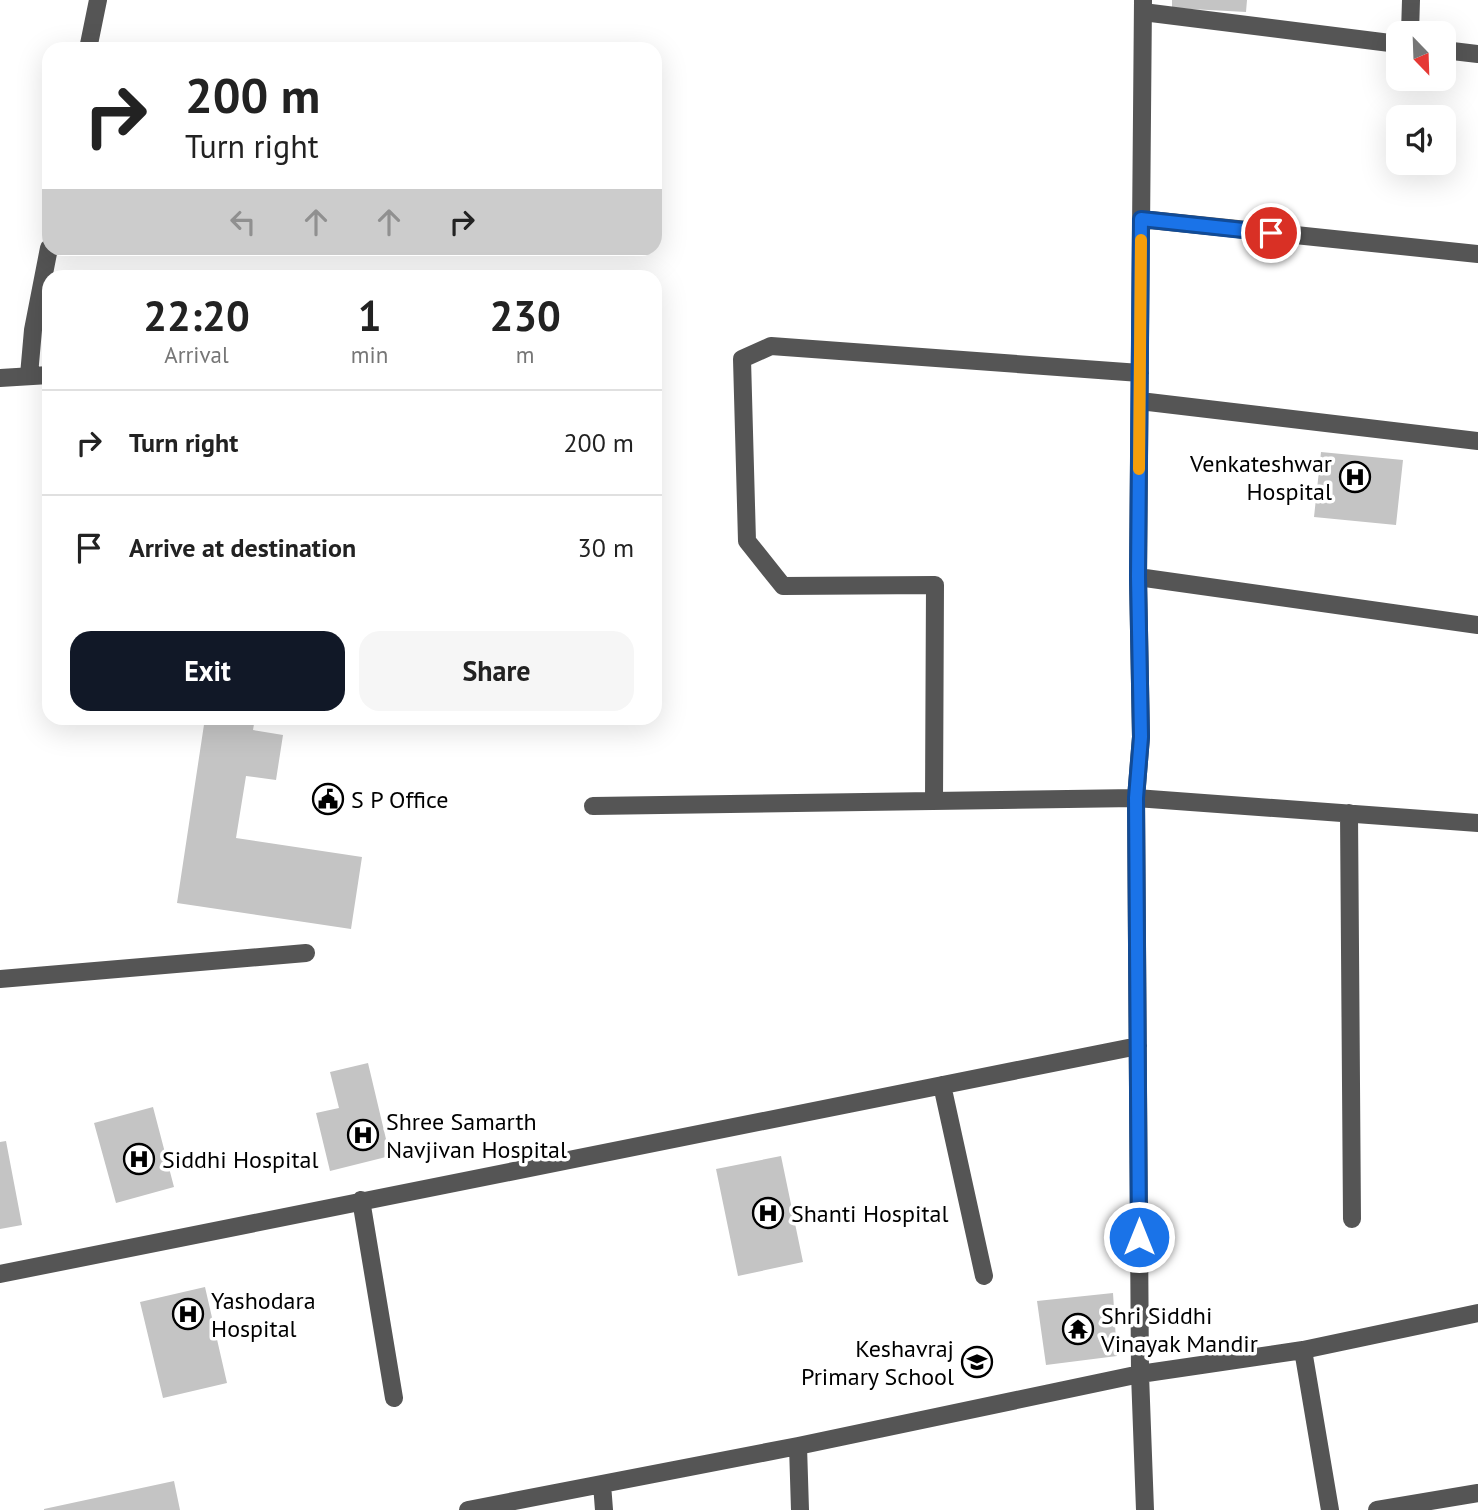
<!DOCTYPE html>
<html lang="en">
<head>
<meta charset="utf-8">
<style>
  :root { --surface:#fff; --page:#f6f6f6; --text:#222; --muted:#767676; --line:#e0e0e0; --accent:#111827 }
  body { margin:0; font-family:"PT Sans",sans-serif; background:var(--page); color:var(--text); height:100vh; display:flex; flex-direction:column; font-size:26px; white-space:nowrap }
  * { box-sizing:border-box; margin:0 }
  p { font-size:23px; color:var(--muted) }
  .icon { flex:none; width:38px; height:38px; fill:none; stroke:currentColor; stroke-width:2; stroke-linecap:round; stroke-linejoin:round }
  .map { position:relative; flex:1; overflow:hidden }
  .sheet { position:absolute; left:42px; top:270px; width:620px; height:455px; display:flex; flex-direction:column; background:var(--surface); border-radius:21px; box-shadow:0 7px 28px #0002 }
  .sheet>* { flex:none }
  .top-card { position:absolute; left:42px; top:42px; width:620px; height:214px; border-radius:21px; box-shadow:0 7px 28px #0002; background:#fff; color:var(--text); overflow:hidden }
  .needle { width:46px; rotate:157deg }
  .buttons { position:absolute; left:1386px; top:21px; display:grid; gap:14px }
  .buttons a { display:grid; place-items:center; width:70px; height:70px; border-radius:14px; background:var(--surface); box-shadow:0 7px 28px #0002; font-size:35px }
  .pin { position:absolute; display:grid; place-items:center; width:60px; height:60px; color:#fff; margin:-30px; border:4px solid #fff; border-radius:50%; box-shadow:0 2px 7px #0007 }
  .me { position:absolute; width:77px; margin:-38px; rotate:0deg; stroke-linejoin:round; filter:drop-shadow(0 0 5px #0008) }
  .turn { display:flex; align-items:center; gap:24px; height:147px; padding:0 28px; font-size:32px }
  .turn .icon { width:91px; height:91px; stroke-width:2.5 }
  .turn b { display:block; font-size:49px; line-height:60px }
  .lanes { display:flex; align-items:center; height:66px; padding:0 28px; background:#0003; justify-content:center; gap:35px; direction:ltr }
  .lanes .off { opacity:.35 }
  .eta { display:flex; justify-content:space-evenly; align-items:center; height:119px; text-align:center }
  .eta b { font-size:42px; font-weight:700; line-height:49px }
  .primary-button { display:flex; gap:14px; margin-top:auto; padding:14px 28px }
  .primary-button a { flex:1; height:80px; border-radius:21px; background:var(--accent); color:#fff; font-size:28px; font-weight:700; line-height:80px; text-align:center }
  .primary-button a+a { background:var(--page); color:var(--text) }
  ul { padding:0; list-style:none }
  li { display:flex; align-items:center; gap:21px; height:105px; padding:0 28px; border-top:2px solid var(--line) }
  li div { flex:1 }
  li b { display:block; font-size:26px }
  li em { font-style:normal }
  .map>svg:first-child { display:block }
  .building { fill:#c4c4c4 }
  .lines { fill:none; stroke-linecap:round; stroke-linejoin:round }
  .minor { stroke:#555; stroke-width:18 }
  .route-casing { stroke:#114b97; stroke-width:18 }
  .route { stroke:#1a73e8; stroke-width:12 }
  .slow { stroke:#f59e0b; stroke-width:12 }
  .labels { text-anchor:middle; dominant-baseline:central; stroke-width:7; stroke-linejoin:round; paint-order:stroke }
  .poi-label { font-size:24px; fill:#000; stroke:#fff; text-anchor:start }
</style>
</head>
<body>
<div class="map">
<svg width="1478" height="1510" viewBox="0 0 1478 1510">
  <rect width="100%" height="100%" fill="#fff"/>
  <path class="building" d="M1172 0H1247L1246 12 1172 8Z
    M1321 452 1403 460 1396 525 1314 517Z
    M205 718H255L253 730 283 735 276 780 246 776 236 838 362 857 351 929 177 903Z
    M368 1063 390 1156 330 1171 316 1113 339 1108 330 1072Z
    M153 1107 174 1187 116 1203 94 1123Z
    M6 1141 22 1225 0 1229V1142Z
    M781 1156 803 1262 738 1276 716 1169Z
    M205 1287 227 1383 163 1398 140 1302Z
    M1113 1293 1117 1356 1046 1365 1037 1301Z
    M174 1481 180 1510H44V1509Z"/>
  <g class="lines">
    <path class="minor" d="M1143 0 1138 577 1141 737 1136 798 1140 1374 1145 1510
      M1143 12 1398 44
      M1410 33 1411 0
      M88 49 98 0
      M1444 50 1478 54
      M1141 219 1478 254
      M29 375 33 330 49 248
      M0 378 49 375
      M1140 401 1478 441
      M1138 577 1478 625
      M934 801 935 585 783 586 747 541 742 359 771 346 1140 373
      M593 806 1136 798 1478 823
      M1349 813 1352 1219
      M0 979 306 953
      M942 1085 984 1276
      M361 1200 394 1398
      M0 1274 1138 1046
      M1303 1350 1330 1510
      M798 1446 800 1510
      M602 1484 604 1510
      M468 1510 798 1446 1140 1374 1303 1350 1478 1313
      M1377 1510 1478 1493"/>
  </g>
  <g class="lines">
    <g class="route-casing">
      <path id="route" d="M1139 1237 1136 798 1141 737 1138 577 1141 219 1271 233"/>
    </g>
    <use href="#route" class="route"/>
    <path class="slow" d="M1139 469 1141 240"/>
  </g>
  <defs>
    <g id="hospital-ring" transform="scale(1.575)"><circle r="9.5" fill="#fff" stroke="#000" stroke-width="1.5"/><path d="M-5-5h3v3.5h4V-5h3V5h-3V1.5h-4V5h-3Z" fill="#000"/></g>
    <g id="civic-ring" transform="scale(1.575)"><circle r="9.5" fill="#fff" stroke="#000" stroke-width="1.5"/><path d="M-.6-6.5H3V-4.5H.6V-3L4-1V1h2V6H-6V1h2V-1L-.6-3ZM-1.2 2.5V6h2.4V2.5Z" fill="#000"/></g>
    <g id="temple-ring" transform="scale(1.575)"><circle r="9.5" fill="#fff" stroke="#000" stroke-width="1.5"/><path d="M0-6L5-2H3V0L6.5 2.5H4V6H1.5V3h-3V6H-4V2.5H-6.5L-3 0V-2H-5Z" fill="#000"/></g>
    <g id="school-ring" transform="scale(1.575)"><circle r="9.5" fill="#fff" stroke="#000" stroke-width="1.5"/><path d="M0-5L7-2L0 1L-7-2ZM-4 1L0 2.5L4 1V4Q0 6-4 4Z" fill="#000"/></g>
  </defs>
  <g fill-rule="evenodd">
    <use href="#hospital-ring" x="1355" y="477"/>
    <use href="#civic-ring" x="328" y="799"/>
    <use href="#hospital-ring" x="363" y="1135"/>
    <use href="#hospital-ring" x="139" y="1159"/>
    <use href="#hospital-ring" x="768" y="1213"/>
    <use href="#hospital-ring" x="188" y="1314"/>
    <use href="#temple-ring" x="1078" y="1329"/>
    <use href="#school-ring" x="977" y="1362"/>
  </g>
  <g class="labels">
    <g class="poi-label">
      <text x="1332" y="463" text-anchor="end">Venkateshwar<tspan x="1332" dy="28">Hospital</tspan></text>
      <text x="351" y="799">S P Office</text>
      <text x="386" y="1121">Shree Samarth<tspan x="386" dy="28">Navjivan Hospital</tspan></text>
      <text x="162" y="1159">Siddhi Hospital</text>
      <text x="791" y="1213">Shanti Hospital</text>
      <text x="211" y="1300">Yashodara<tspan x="211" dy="28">Hospital</tspan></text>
      <text x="1101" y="1315">Shri Siddhi<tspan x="1101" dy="28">Vinayak Mandir</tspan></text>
      <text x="954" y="1348" text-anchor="end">Keshavraj<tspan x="954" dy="28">Primary School</tspan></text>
    </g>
  </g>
</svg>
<div class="buttons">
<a><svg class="needle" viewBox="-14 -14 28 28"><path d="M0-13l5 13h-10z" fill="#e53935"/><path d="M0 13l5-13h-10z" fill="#767676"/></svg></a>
<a><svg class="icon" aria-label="sound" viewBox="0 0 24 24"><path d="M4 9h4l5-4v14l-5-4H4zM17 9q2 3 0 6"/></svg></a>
</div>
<div class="pin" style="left:1271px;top:233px;background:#d93025"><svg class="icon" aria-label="arrive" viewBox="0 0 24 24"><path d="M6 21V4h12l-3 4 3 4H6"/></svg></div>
<svg class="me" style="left:1139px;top:1237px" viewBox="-20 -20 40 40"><circle r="17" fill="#1a73e8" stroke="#fff" stroke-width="3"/><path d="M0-11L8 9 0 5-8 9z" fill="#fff"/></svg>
<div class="top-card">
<div class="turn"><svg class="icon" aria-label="right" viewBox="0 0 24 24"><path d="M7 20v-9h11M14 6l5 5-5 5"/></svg><div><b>200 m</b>Turn right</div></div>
<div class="lanes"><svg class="icon off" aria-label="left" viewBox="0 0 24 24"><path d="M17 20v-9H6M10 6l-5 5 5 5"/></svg><svg class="icon off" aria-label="ahead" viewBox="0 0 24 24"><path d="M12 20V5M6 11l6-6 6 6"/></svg><svg class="icon off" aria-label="ahead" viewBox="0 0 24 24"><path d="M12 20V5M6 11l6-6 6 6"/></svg><svg class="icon" aria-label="right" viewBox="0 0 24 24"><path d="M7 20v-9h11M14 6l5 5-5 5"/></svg></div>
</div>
<section class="sheet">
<div class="eta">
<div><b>22:20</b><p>Arrival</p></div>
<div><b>1</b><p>min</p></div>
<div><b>230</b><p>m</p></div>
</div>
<ul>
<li><svg class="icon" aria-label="right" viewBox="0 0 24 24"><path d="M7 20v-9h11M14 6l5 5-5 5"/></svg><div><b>Turn right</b></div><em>200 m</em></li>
<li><svg class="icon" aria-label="arrive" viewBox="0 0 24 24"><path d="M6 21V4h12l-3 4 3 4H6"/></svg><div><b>Arrive at destination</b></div><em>30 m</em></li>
</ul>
<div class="primary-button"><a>Exit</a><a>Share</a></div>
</section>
</div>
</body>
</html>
